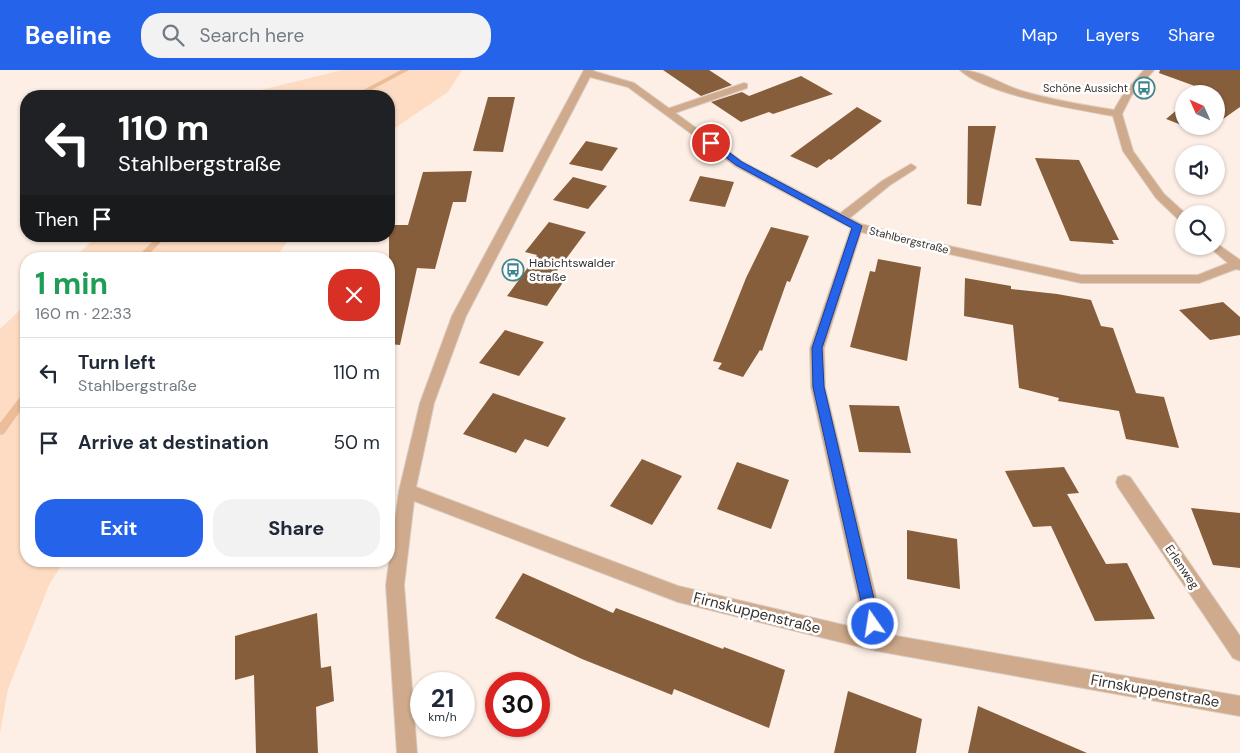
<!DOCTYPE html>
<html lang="en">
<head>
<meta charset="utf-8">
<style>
  :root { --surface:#fff; --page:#f2f2f3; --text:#1f2937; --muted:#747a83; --line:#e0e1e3; --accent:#2563eb }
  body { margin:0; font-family:"DM Sans",sans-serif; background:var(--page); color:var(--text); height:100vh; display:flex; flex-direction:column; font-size:19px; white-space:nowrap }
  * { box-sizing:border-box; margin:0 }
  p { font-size:16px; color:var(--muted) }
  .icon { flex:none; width:28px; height:28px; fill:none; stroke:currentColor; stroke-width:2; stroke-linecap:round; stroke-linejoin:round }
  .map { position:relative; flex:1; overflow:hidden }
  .drawer { position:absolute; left:20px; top:182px; width:375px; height:315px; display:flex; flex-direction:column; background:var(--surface); border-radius:20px; box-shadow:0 1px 4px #0004 }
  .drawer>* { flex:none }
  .guide { position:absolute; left:20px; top:20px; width:375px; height:152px; border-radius:20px; box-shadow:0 1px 4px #0004; background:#202124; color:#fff; overflow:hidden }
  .needle { width:32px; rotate:315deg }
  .tools { position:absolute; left:1175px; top:15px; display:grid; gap:10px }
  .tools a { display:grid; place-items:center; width:50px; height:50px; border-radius:50%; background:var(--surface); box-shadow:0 1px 4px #0004; font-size:25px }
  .speed { position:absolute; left:410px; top:602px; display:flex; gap:10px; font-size:25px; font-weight:700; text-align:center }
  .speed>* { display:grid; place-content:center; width:65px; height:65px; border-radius:50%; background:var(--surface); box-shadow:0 1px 4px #0004; line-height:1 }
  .speed small { font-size:12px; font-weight:400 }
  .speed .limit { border:8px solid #d22; background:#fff; color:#111 }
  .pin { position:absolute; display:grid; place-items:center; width:42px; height:42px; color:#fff; margin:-21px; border:2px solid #fff; border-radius:50%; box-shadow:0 1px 5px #0007 }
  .me { position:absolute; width:55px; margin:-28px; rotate:347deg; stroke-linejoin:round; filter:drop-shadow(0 0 4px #0008) }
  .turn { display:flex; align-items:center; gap:18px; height:105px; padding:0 15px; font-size:22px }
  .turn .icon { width:65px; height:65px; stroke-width:2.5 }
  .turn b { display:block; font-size:35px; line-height:42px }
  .then { display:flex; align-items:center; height:48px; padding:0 15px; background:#0003; gap:10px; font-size:19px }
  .round { display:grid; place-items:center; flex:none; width:52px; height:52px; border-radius:20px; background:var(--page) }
  .summary { display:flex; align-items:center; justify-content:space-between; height:85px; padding:0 15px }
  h1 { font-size:30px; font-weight:700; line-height:38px; color:#1e9e55 }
  .button { display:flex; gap:10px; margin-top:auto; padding:10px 15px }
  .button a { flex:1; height:58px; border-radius:20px; background:var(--accent); color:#fff; font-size:20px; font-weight:700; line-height:58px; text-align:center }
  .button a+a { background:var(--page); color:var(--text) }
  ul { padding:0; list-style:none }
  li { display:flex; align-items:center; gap:15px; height:70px; padding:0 15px; border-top:1px solid var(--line) }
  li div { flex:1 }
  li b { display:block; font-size:19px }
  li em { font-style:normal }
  header { display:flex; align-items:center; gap:30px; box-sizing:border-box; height:70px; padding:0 25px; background:var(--accent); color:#fff }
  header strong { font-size:24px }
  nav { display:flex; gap:28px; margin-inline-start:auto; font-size:18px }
  .search { width:350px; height:45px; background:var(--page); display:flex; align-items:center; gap:12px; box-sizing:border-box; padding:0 18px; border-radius:20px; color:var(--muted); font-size:19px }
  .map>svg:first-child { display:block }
  .green { fill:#fddcc3 }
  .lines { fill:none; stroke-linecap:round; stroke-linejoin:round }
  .stream { fill:#ebbd98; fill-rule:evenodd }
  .building { fill:#875e3c }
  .service-casing { stroke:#d9cdc4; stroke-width:2 }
  .minor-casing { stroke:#d9cdc4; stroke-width:2 }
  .service { fill:#cfaa8c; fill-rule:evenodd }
  .minor { fill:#cfaa8c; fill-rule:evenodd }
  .route { fill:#2563eb; stroke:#184099 }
  .labels { text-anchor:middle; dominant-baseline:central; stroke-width:5; stroke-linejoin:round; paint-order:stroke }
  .far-poi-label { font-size:11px; fill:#36312d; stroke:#fff; text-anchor:end }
  .far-street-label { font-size:11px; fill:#36312d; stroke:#fff }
  .poi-label { font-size:12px; fill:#36312d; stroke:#fff; text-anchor:start }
  .street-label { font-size:12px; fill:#36312d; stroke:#fff }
  .near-street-label { font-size:15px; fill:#36312d; stroke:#fff }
</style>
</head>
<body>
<header>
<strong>Beeline</strong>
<div class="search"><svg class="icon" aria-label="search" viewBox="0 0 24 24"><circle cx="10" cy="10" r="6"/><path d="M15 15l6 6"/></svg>Search here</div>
<nav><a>Map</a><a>Layers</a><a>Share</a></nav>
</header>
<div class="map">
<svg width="1240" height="683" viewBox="0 0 1240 683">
  <rect width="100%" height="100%" fill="#fdefe5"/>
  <path class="green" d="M342 0H462L448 22 389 62V26H237Z
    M97 166H292L274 189H73Z
    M26 234V491H64L49 515 8 619 0 663V259Z"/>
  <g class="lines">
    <path class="stream" d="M401 0H409L360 26H352Z
      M158 166H167L144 189H135Z
      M26 322V333L4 364 0 365V353L23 323Z"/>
  </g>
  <path class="building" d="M663 0H709L732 15 701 26Z
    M1160 0H1240V37L1216 54V24H1197L1203 19 1159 3Z
    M801 6 833 24 773 44 769 42 741 52 711 32 742 22 749 26Z
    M488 27H515L503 82 473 81Z
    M1184 34V56L1166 49Z
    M857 37 882 51 831 90 829 89 817 98 790 86Z
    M968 56H996L981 136 967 134Z
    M586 71 618 78 602 101 569 94Z
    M1035 88 1079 90 1119 170H1112L1114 174 1070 171Z
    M472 101 466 132H453L435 199 417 198 400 275 389 274V155H408L423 102Z
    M700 106 734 112 725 137 689 131Z
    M573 107 607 116 588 139 553 130Z
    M549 152 586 162 554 205 566 208 547 236 507 226 537 185 525 182Z
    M771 157 809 166 790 212 787 211 762 281 760 280 743 307 718 299 722 293 713 291 746 208Z
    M878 189 921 197 907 291 850 277 870 201 875 202Z
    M965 208 1011 216V219L1057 224 1091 230 1101 256 1113 258 1136 323 1164 327 1179 378 1126 369 1119 341 1058 331 1059 328 1019 318 1013 255 964 246Z
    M1223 232 1240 247V265L1210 270 1179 240Z
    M505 260 544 272 519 306 479 293Z
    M493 323 566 348 548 377 525 369 516 383 463 364Z
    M849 335 899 336 911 383 859 382Z
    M642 389 682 406 652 455 610 436Z
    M737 392 789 410 771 459 717 439Z
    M1064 397 1079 423 1067 424 1106 494 1127 493 1155 549 1095 551 1051 456 1033 457 1005 401Z
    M1191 438 1240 443V498L1213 495Z
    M907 460 957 469 960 519 907 509Z
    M523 503 613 543 616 538 723 579 724 577 785 600 769 658 674 619 672 625 582 589 495 548Z
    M317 543 321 598 331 596 334 631 316 637 318 683H256L254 605 235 610V566Z
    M848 621 922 649 916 683H834Z
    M978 636 1087 683H968Z"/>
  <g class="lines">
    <g class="service-casing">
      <path id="service" d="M744 13 747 14V18L672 44 668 45 663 42 664 40Z
        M911 94 916 97 915 99 890 115 846 151H838L836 148 838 145 882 111Z"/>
    </g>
    <g class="minor-casing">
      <path id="minor" d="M584 0H594L593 1 634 13 743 92 861 154 922 170 1081 205H1198L1228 193 1208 176H1216V173L1240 190V200L1236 199 1199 213H1081L922 178 861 162 824 278 825 317 885 564 1240 626V646L877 581 678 532 414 431 404 515 417 683H397L386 515 399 421 420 333 452 246ZM590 7 628 17 735 96 851 158 810 278 811 317 865 560 678 516 416 417 434 333 466 246Z
        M960 0C981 0 1002 15 1022 21 1052 30 1083 35 1114 40L1124 23 1144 0H1154L1131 26 1122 44 1133 81 1164 124 1186 144H1184V151H1180L1156 128 1123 81 1113 46C1076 39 986 25 960 0Z
        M1124 405 1130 407 1240 566V591L1233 588 1118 417 1116 412 1118 407Z"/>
    </g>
    <use href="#service" class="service"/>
    <use href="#minor" class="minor"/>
  </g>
  <path class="route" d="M708 71H714L742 92 862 156 822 278 824 317 880 554 878 559 873 561 868 559 866 554 813 317 812 278 852 158 736 95 708 74Z"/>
  <defs>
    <g id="bus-ring" transform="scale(1.125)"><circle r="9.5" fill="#fff" stroke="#3f8590" stroke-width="1.5"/><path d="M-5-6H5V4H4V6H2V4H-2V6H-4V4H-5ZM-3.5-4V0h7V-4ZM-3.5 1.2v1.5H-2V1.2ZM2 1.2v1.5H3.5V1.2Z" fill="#3f8590"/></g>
  </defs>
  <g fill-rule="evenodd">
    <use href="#bus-ring" x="1144" y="18"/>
    <use href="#bus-ring" x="513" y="200"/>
  </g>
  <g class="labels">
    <g class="far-poi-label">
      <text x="1128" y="18">Schöne Aussicht</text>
    </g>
    <g class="far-street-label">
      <text transform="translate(909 170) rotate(14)">Stahlbergstraße</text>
    </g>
    <g class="poi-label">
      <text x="529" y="193">Habichtswalder<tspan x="529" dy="14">Straße</tspan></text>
    </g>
    <g class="street-label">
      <text transform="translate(1182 497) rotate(56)">Erlenweg</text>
    </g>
    <g class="near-street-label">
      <text transform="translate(757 543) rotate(14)">Firnskuppenstraße</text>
      <text transform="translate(1155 621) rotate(10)">Firnskuppenstraße</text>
    </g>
  </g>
</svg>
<div class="tools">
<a><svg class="needle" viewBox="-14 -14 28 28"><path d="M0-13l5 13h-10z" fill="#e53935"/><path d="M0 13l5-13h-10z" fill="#747a83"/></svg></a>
<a><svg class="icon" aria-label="sound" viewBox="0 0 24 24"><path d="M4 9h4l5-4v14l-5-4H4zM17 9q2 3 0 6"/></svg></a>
<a><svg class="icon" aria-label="search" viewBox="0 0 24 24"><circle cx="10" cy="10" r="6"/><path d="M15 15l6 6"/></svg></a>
</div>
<div class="speed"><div>21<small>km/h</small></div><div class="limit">30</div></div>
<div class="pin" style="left:711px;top:73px;background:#d93025"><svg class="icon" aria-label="arrive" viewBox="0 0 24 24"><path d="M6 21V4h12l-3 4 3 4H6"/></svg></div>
<svg class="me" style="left:873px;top:554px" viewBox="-20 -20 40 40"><circle r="17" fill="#2563eb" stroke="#fff" stroke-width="3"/><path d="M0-11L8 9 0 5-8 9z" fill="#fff"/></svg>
<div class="guide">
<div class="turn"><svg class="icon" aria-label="left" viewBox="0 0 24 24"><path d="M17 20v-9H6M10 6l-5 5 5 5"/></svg><div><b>110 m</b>Stahlbergstraße</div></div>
<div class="then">Then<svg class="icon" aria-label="arrive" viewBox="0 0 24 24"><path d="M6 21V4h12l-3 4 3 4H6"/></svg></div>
</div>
<section class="drawer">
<div class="summary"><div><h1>1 min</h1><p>160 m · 22:33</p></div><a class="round" style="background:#d93025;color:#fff"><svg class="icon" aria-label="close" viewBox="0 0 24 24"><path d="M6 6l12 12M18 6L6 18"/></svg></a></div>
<ul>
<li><svg class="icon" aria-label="left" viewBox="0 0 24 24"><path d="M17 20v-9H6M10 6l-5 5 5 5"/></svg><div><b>Turn left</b><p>Stahlbergstraße</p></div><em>110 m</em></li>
<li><svg class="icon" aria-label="arrive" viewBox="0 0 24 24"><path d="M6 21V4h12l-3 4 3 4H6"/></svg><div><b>Arrive at destination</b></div><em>50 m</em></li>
</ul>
<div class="button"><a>Exit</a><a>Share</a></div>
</section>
</div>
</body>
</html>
